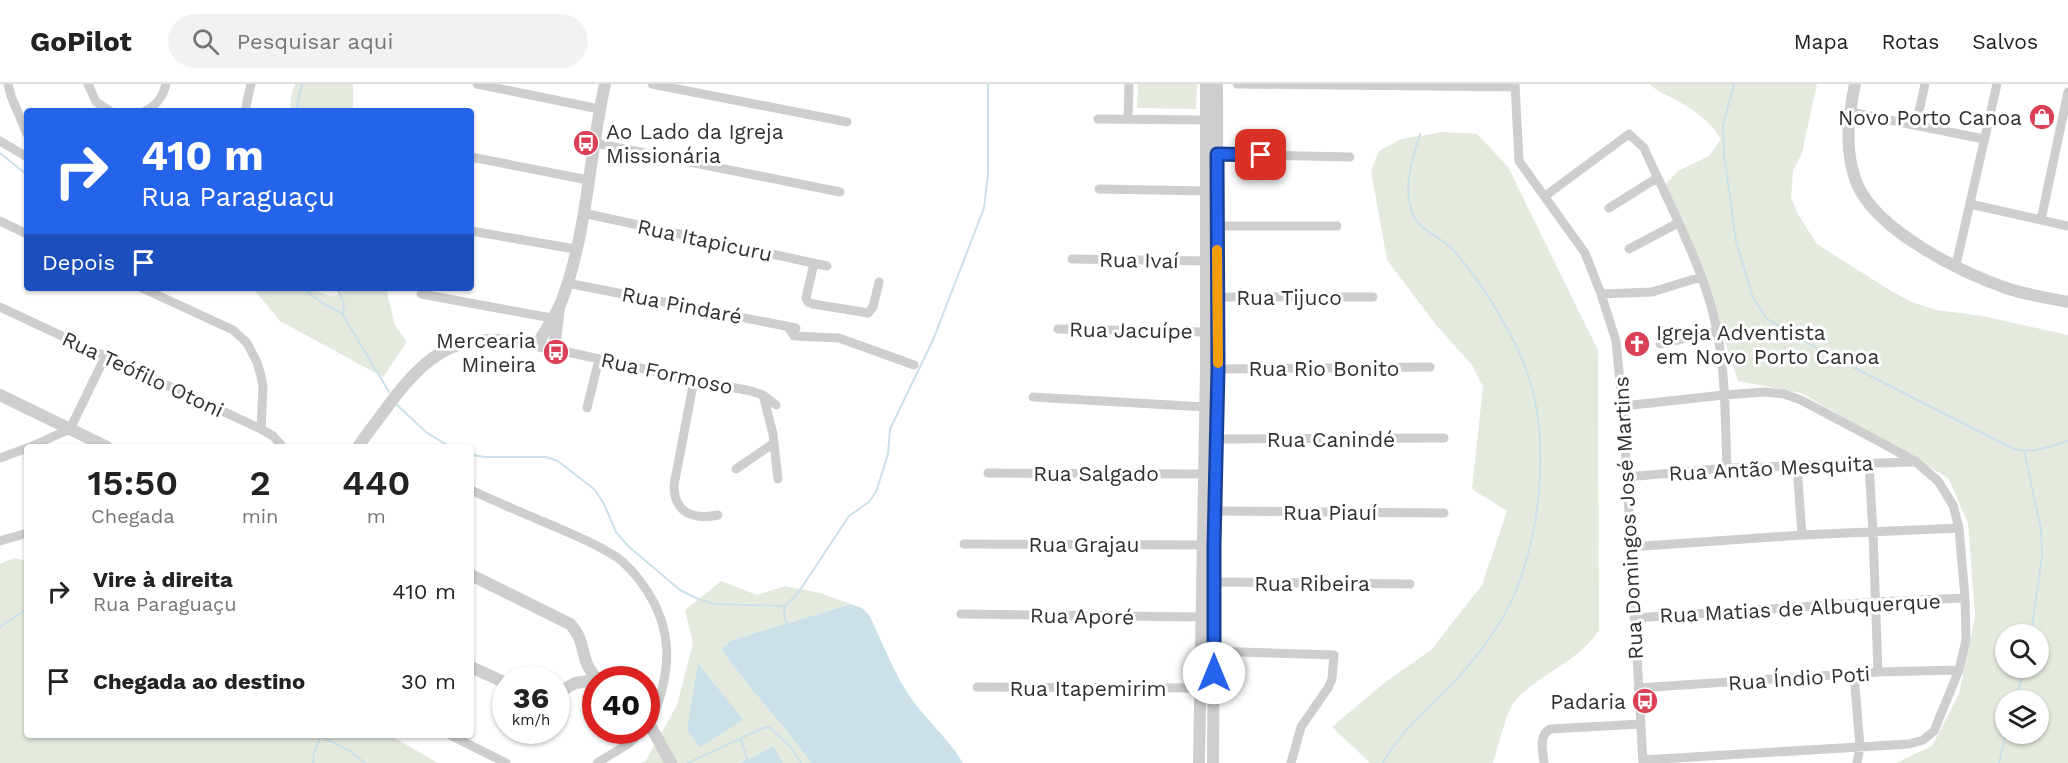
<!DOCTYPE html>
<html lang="pt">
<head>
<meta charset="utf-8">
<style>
  :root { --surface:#fff; --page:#f2f2f2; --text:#222; --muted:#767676; --line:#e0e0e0 }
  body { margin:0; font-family:"Work Sans",sans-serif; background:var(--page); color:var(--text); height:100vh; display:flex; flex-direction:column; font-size:22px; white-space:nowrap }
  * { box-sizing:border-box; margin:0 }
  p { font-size:20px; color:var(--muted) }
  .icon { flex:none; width:33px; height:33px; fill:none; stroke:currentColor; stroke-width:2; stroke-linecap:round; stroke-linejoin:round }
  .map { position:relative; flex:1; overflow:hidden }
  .details { position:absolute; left:24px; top:360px; width:450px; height:294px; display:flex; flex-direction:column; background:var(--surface); border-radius:6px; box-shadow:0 2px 4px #0004 }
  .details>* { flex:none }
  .hud { position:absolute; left:24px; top:24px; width:450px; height:183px; border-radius:6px; box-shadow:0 2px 4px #0004; background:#2563eb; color:#fff; overflow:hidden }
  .fabs { position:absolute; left:1995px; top:540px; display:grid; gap:12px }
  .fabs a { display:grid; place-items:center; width:54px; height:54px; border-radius:50%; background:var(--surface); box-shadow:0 2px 4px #0004; font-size:30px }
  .speed { position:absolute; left:492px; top:582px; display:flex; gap:12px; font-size:30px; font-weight:700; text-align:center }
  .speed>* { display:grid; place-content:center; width:78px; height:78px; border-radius:50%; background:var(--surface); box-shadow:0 2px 4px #0004; line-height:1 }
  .speed small { font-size:15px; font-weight:400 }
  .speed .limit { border:9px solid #d22; background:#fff; color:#111 }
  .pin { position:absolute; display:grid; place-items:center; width:51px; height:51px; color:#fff; margin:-26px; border-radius:12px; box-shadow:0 3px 9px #0006 }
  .me { position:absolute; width:66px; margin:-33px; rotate:0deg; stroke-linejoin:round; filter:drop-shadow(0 0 4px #0008) }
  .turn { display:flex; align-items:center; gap:21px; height:126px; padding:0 18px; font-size:27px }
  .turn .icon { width:78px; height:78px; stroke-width:2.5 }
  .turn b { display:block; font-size:42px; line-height:51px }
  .then { display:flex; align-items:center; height:57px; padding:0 18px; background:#0003; gap:12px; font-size:22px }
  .eta { display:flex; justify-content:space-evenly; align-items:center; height:102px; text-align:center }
  .eta b { font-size:36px; font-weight:600; line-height:42px }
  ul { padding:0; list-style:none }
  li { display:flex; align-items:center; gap:18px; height:90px; padding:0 18px }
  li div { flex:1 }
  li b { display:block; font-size:22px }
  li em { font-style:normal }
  header { display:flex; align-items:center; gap:36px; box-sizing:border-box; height:84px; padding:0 30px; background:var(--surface); border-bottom:2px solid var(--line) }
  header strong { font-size:28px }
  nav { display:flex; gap:33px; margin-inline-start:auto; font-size:21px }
  .search { width:420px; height:54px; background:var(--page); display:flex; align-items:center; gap:15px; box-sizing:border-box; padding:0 21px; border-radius:33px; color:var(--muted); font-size:22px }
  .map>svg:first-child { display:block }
  .green { fill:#e5eade; fill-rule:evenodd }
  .water { fill:#cbe0e9 }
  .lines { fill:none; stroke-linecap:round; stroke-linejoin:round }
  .stream { stroke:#cbe0e9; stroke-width:2 }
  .minor { stroke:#cecece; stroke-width:9 }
  .tertiary { stroke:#cecece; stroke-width:12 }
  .route-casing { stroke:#184099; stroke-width:15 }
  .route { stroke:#2563eb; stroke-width:10 }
  .slow { stroke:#f59e0b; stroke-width:10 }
  .labels { text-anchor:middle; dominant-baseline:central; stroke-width:6; stroke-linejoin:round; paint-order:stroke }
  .poi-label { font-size:21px; fill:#313131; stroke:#fff; text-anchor:end }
  .street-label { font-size:21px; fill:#313131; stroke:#fff }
</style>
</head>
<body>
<header>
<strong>GoPilot</strong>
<div class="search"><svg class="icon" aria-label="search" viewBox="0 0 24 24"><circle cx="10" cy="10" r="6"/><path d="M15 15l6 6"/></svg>Pesquisar aqui</div>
<nav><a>Mapa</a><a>Rotas</a><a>Salvos</a></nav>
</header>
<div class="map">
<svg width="2068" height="679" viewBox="0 0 2068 679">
  <rect width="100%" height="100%" fill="#fff"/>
  <path class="green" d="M295 0H353V27H290L291 12Z
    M1138 0H1197L1196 25 1137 24Z
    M1650 0H1817L1802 69 1793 87 1791 114 1799 132 1817 160 1891 207 1912 218 1936 226 1983 232 2068 251V679H1896L1932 662 1959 610 1975 533 1968 439 1948 394 1801 309 1738 297 1703 194 1666 100 1678 87 1709 72 1721 55C1711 38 1692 24 1674 15 1666 10 1657 8 1650 0ZM2006 550H2038V584H2006ZM2006 616H2038V650H2006Z
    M1443 48 1477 50 1508 83 1598 266 1599 546C1578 579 1539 589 1514 618 1507 626 1497 666 1493 679H1370L1332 643 1384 599 1431 566 1482 501 1507 427 1472 405 1483 303 1472 281 1436 241 1387 176 1371 87 1379 67 1401 55Z
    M253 204H308L330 212 338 211 344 204H386L395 241 407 258 383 293 280 237Z
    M14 474 27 477V651H389L438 679H0V480Z
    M721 497 757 511 785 502 820 509 851 520 732 556 721 565C749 605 783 640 811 679H783L774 662 740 679H641L646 676 677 621 693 559 685 526Z"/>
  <path class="water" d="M851 520 862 524 869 531C882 557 894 590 911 614 927 637 949 655 963 679H811C783 640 749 605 721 565L732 556Z
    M698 579 743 636 700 663 687 646Z
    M774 662 783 679H740Z"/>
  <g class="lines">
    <path class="stream" d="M1734 0 1723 41 1724 70 1736 157 1753 214 1766 234 1827 270 2014 365C2032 370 2051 362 2068 357
      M296 27 302 0
      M0 69 27 91
      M302 204 324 220 343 230
      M337 204 344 219 343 231 389 308
      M397 321 426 348 450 363
      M2024 367 2041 445 2042 472 2031 550
      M471 371 485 373H546L558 377 595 406 604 420 616 448 628 462 680 506 698 515 714 520 785 522 798 509 849 432 869 418 876 408 888 370 890 345 933 256 984 124 988 90V0
      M785 522 784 529 787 542
      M0 543 27 525
      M2015 616 2025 584
      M318 651 350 667 365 679
      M741 655 748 679
      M313 679 314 668 321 652
      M688 679 763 644 769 643 791 663 801 679
      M1383 679C1400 648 1426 626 1451 601 1477 574 1504 538 1517 504 1542 440 1550 350 1526 285 1514 253 1488 209 1467 183 1462 176 1455 168 1449 162 1437 151 1419 146 1413 130 1402 104 1412 76 1420 50
      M1999 679 2006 649"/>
    <path class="minor" d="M8 0 11 12 27 50
      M88 0 96 18 110 27
      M477 0 599 25
      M652 0 847 38
      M1237 0 1515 3
      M1515 0 1519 77 1585 169 1601 210 1616 257 1624 339 1643 679
      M145 27C157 21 163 13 166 0
      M245 27 251 0
      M1850 28 1984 55
      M1098 35 1206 36
      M1128 35 1129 0
      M1916 41 1925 0
      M0 57 27 73
      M595 59 840 108
      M1211 70 1350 73
      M471 73 588 96
      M1099 105 1206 107
      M1545 112 1629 50 1644 64C1669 120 1706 188 1717 247 1726 292 1725 339 1727 384
      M1970 120 2068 142
      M1609 124 1657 94
      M583 129 827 182
      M2041 136 2068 8
      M0 137 27 150
      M1217 142H1337
      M471 147 575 165
      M1629 165 1678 139
      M1072 175 1206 177
      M814 179 806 214 808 218 813 220 868 229 873 223 879 198
      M1956 181 1997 0
      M567 199 796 244
      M142 204 233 246 247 259 257 278 261 292 263 303 261 345
      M421 210 557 235
      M1601 210 1652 208 1701 193
      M1211 213H1373
      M0 223 261 345 273 352 283 363
      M788 243 794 252 839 254 914 281
      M1058 245 1205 248
      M1660 260 1717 247
      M554 265 694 296 751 307 763 311 776 321
      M1218 285 1430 283
      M694 296 674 401C674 429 693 436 718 431
      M763 311 773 350 778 395
      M1033 313 1205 323
      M1623 322 1724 311 1764 308 1784 310 1801 316 1880 358 1916 378 1938 397 1953 421 1959 444 1965 514 1966 556 1959 586 1934 647 1923 656 1909 660 1643 676
      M587 324 599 275
      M1217 355 1444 354
      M30 363 70 345 105 273
      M0 374 27 364
      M1869 379 1873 448 1878 588
      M1797 382 1802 451
      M736 385 774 359
      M988 389 1205 390
      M1627 393 1727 384 1913 378
      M471 406C499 419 527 431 556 443 577 452 599 461 618 474 627 481 636 491 643 501 676 547 671 590 650 641L646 644
      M1216 427 1444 429
      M0 457 27 449
      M964 460 1203 461
      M1630 463 1802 451 1959 444
      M1215 498 1410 500
      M961 530 1202 533
      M1634 534 1875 518 1965 514
      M1208 567 1334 571 1332 595 1328 604 1301 643 1291 679
      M1854 590 1860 663 1857 679
      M977 603 1200 604
      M1638 604 1878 588 1959 586
      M450 651 506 679
      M597 679 628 660 643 646
      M1544 679C1543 667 1538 652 1550 645L1641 640"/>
    <path class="tertiary" d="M1855 0C1848 34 1844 67 1857 100 1878 148 1962 189 2009 205 2028 211 2049 214 2068 218
      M537 261C544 248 554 234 560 221 587 154 589 71 605 0
      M0 311 107 363
      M358 363C367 349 378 336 388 322 438 254 472 245 554 265L559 223
      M471 491 570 540C588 558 578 578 599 596
      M471 583 506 599
      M556 610 575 599 596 596
      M646 634 671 679
      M1199 679 1206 285V0
      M1213 679C1214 453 1218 226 1217 0"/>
  </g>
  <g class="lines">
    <g class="route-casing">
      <path id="route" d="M1214 589V462L1218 285 1217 70 1261 71"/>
    </g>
    <use href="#route" class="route"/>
    <path class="slow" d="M1217 166 1218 279"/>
  </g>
  <defs>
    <g id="shop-disc" transform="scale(1.35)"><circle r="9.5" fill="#da4156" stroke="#fff"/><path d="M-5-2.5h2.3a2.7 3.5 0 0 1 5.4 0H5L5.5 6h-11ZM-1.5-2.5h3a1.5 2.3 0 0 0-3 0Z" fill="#fff"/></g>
    <g id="bus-disc" transform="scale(1.35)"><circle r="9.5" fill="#da4156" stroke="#fff"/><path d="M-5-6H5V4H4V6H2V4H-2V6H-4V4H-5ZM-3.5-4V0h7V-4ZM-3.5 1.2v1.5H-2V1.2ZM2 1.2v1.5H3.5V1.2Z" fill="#fff"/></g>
    <g id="church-disc" transform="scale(1.35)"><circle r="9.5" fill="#da4156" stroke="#fff"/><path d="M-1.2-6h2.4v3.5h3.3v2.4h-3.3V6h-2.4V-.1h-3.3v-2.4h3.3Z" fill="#fff"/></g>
  </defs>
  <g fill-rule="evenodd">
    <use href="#shop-disc" x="2042" y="33"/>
    <use href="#bus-disc" x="586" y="59"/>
    <use href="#church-disc" x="1637" y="260"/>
    <use href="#bus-disc" x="556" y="268"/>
    <use href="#bus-disc" x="1645" y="617"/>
  </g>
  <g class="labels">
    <g class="poi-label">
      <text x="2022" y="33">Novo Porto Canoa</text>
      <text x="606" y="47" text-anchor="start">Ao Lado da Igreja<tspan x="606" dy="24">Missionária</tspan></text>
      <text x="1656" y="248" text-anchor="start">Igreja Adventista<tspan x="1656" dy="24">em Novo Porto Canoa</tspan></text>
      <text x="536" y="256">Mercearia<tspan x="536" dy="24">Mineira</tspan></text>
      <text x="1626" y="617">Padaria</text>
    </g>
    <g class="street-label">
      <text transform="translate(705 156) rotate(12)">Rua Itapicuru</text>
      <text transform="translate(1139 176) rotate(1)">Rua Ivaí</text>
      <text x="1289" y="213">Rua Tijuco</text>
      <text transform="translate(682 221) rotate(11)">Rua Pindaré</text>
      <text transform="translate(1131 246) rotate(1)">Rua Jacuípe</text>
      <text x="1324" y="284">Rua Rio Bonito</text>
      <text transform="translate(667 289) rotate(12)">Rua Formoso</text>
      <text transform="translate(143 290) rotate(25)">Rua Teófilo Otoni</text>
      <text x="1331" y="355">Rua Canindé</text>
      <text transform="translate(1771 384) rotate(-3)">Rua Antão Mesquita</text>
      <text x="1096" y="389">Rua Salgado</text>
      <text x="1330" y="428">Rua Piauí</text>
      <text transform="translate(1628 434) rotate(-93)">Rua Domingos José Martins</text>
      <text x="1084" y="460">Rua Grajau</text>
      <text x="1312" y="499">Rua Ribeira</text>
      <text transform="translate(1800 524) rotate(-3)">Rua Matias de Albuquerque</text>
      <text transform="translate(1082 532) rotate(1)">Rua Aporé</text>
      <text transform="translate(1799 594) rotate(-4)">Rua Índio Poti</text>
      <text x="1088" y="604">Rua Itapemirim</text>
    </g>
  </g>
</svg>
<div class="fabs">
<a><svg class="icon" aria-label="search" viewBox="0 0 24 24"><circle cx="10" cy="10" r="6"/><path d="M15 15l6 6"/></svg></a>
<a><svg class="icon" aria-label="layers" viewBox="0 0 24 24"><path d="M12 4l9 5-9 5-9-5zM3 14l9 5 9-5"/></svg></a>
</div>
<div class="speed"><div>36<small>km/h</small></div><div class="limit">40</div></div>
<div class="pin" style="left:1261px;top:71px;background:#d93025"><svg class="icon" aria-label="arrive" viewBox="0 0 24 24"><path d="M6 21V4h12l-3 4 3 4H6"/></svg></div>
<svg class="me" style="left:1214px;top:589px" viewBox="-20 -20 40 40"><circle r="19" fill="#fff"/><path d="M0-13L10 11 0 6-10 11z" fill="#2563eb"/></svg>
<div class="hud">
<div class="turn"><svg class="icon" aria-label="right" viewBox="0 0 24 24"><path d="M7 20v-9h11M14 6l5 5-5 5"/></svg><div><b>410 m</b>Rua Paraguaçu</div></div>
<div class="then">Depois<svg class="icon" aria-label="arrive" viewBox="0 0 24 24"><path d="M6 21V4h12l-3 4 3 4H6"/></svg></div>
</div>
<section class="details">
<div class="eta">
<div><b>15:50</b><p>Chegada</p></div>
<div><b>2</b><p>min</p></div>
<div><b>440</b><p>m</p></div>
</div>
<ul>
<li><svg class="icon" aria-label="right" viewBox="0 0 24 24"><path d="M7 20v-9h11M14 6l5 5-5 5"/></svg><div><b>Vire à direita</b><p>Rua Paraguaçu</p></div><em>410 m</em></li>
<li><svg class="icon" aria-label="arrive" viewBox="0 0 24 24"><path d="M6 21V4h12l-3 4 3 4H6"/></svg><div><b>Chegada ao destino</b></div><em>30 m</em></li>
</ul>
</section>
</div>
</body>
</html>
